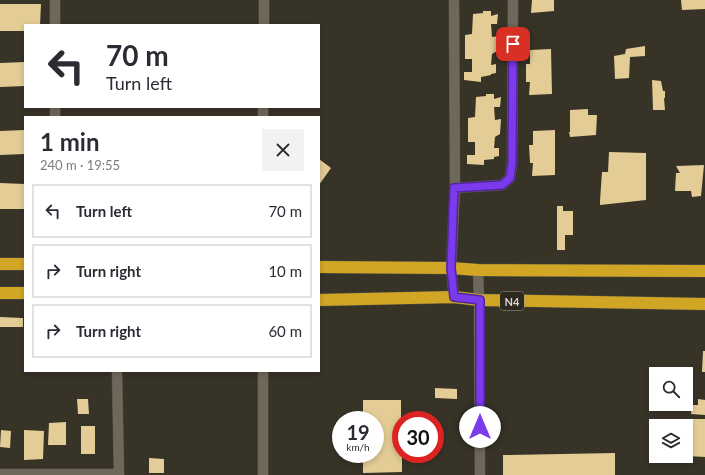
<!DOCTYPE html>
<html lang="en">
<head>
<meta charset="utf-8">
<style>
  :root { --surface:#fff; --page:#f2f2f3; --text:#2b2b33; --muted:#7c7c81; --line:#e1e1e2 }
  body { margin:0; font-family:Lato,sans-serif; background:var(--page); color:var(--text); height:100vh; display:flex; flex-direction:column; font-size:15px; white-space:nowrap }
  * { box-sizing:border-box; margin:0 }
  p { font-size:13px; color:var(--muted) }
  .icon { flex:none; width:22px; height:22px; fill:none; stroke:currentColor; stroke-width:2; stroke-linecap:round; stroke-linejoin:round }
  .map { position:relative; flex:1; overflow:hidden }
  .panel { position:absolute; left:24px; top:116px; width:296px; height:256px; display:flex; flex-direction:column; background:var(--surface); border-radius:0px; box-shadow:0 2px 6px #0003 }
  .panel>* { flex:none }
  .hud { position:absolute; left:24px; top:24px; width:296px; height:84px; border-radius:0px; box-shadow:0 2px 6px #0003; background:#fff; color:var(--text); overflow:hidden }
  .fabs { position:absolute; left:649px; top:367px; display:grid; gap:8px }
  .fabs a { display:grid; place-items:center; width:44px; height:44px; border-radius:0px; background:var(--surface); box-shadow:0 2px 6px #0003; font-size:20px }
  .speed { position:absolute; left:332px; top:411px; display:flex; gap:8px; font-size:20px; font-weight:700; text-align:center }
  .speed>* { display:grid; place-content:center; width:52px; height:52px; border-radius:50%; background:var(--surface); box-shadow:0 2px 6px #0003; line-height:1 }
  .speed small { font-size:10px; font-weight:400 }
  .speed .limit { border:6px solid #d22; background:#fff; color:#111 }
  .pin { position:absolute; display:grid; place-items:center; width:34px; height:34px; color:#fff; margin:-17px; border-radius:8px; box-shadow:0 2px 6px #0006 }
  .me { position:absolute; width:44px; margin:-22px; rotate:0deg; stroke-linejoin:round; filter:drop-shadow(0 0 3px #0008) }
  .turn { display:flex; align-items:center; gap:14px; height:84px; padding:0 16px; font-size:18px }
  .turn .icon { width:52px; height:52px; stroke-width:2.5 }
  .turn b { display:block; font-size:28px; line-height:34px }
  .round { display:grid; place-items:center; flex:none; width:42px; height:42px; border-radius:0px; background:var(--page) }
  .overview { display:flex; align-items:center; justify-content:space-between; height:68px; padding:0 16px }
  h1 { font-size:24px; font-weight:700; line-height:30px }
  ul { padding:0; list-style:none }
  li { display:flex; align-items:center; gap:12px; height:54px; margin:0 8px 6px; padding:0 8px; border:2px solid var(--line); border-radius:0px }
  li div { flex:1 }
  li b { display:block; font-size:15px }
  li em { font-style:normal }
  .map>svg:first-child { display:block }
  .building { fill:#e3cc95 }
  .lines { fill:none; stroke-linecap:round; stroke-linejoin:round }
  .minor-casing { stroke:#544f45; stroke-width:11 }
  .highway-casing { stroke:#544f45; stroke-width:13 }
  .minor { stroke:#6e685b; stroke-width:10 }
  .highway { stroke:#d1a624; stroke-width:12 }
  .route-casing { stroke:#51269a; stroke-width:10 }
  .route { stroke:#7c3aed; stroke-width:7 }
  .labels { text-anchor:middle; dominant-baseline:central; stroke-width:4; stroke-linejoin:round; paint-order:stroke }
  .shield { fill:#2e291e; stroke:#a6a29a; stroke-width:1 }
  .shield-label { font-size:11px; font-weight:bold; fill:#d9d6cf }
</style>
</head>
<body>
<div class="map">
<svg width="705" height="475" viewBox="0 0 705 475">
  <rect width="100%" height="100%" fill="#383327"/>
  <path class="building" d="M532 0H554V11L531 13Z
    M681 0H705V9L682 10Z
    M0 4H41L40 25H25V31H0Z
    M483 11H491V16L498 14 497 24H491L492 37 498 36 497 51 492 54 491 65 496 64V73L491 74V75L481 77V82L464 80V72H472V59H465V35L472 34 473 14 483 13Z
    M645 46V56L630 57 629 78 615 79 614 56 625 54 626 49Z
    M551 49 552 94 529 95 530 82H526V64H530V50Z
    M25 62V86L0 87V63Z
    M652 80 661 81 663 91H665V98H664L665 110H653Z
    M486 94H494V99L501 97 500 107H494L495 120 501 119 500 134 495 137 494 148H499V156L494 157V159L484 160V165L467 164V155H475V142H468V118L475 117 476 97 486 96Z
    M588 109V115H597L596 135 570 137 569 132H570V110Z
    M25 130V154L0 155V131Z
    M555 130V175L532 176 533 163H530L529 145H533V131Z
    M609 152 646 153V200L600 205V201L602 172H608Z
    M319 159 331 168 319 185Z
    M704 165 701 196 692 197 691 191H675L676 173H680L676 166Z
    M0 183 25 184V209H0Z
    M557 206H563V211H573V235H565V250H557Z
    M0 317 23 318V327H0Z
    M703 351H705V372H702Z
    M435 388 457 389V399L435 398Z
    M77 399H88L89 414H78Z
    M698 399 705 400V415L691 414 692 405H698Z
    M363 400H401V454H402V472L363 473V454H375V420H363Z
    M688 419H705V457L687 456Z
    M66 422V445H48L49 423Z
    M81 426H95V454H81Z
    M1 430 11 431 10 448 0 447Z
    M24 430 44 431 43 459 24 460Z
    M615 453V475H503V455Z
    M149 458 164 459V473H149Z"/>
  <g class="lines">
    <g class="minor-casing">
      <path id="minor" d="M55 0V25
        M454 0 455 188 451 268 454 297
        M264 25V0
        M55 117V107
        M263 117V107
        M455 188 502 185 510 178 512 163 513 0
        M478 270 479 300 480 475
        M117 371 119 475
        M263 371V475
        M0 474H119"/>
    </g>
    <g class="highway-casing">
      <path id="highway" d="M0 264H25
        M319 267 451 268 478 270 705 271
        M0 293H25
        M319 300 454 297 479 300 705 304"/>
    </g>
    <use href="#minor" class="minor"/>
    <use href="#highway" class="highway"/>
  </g>
  <g class="lines">
    <g class="route-casing">
      <path id="route" d="M480 427V300L454 297 451 268 454 188 502 185 510 178 512 163 513 44"/>
    </g>
    <use href="#route" class="route"/>
  </g>
  <g class="labels">
    <rect class="shield" x="500" y="292" width="24" height="18" rx="3"/>
    <g class="shield-label">
      <text x="512" y="301">N4</text>
    </g>
  </g>
</svg>
<div class="fabs">
<a><svg class="icon" aria-label="search" viewBox="0 0 24 24"><circle cx="10" cy="10" r="6"/><path d="M15 15l6 6"/></svg></a>
<a><svg class="icon" aria-label="layers" viewBox="0 0 24 24"><path d="M12 4l9 5-9 5-9-5zM3 14l9 5 9-5"/></svg></a>
</div>
<div class="speed"><div>19<small>km/h</small></div><div class="limit">30</div></div>
<div class="pin" style="left:513px;top:44px;background:#d93025"><svg class="icon" aria-label="arrive" viewBox="0 0 24 24"><path d="M6 21V4h12l-3 4 3 4H6"/></svg></div>
<svg class="me" style="left:480px;top:427px" viewBox="-20 -20 40 40"><circle r="19" fill="#fff"/><path d="M0-13L10 11 0 6-10 11z" fill="#7c3aed"/></svg>
<div class="hud">
<div class="turn"><svg class="icon" aria-label="left" viewBox="0 0 24 24"><path d="M17 20v-9H6M10 6l-5 5 5 5"/></svg><div><b>70 m</b>Turn left</div></div>
</div>
<section class="panel">
<div class="overview"><div><h1>1 min</h1><p>240 m · 19:55</p></div><a class="round"><svg class="icon" aria-label="close" viewBox="0 0 24 24"><path d="M6 6l12 12M18 6L6 18"/></svg></a></div>
<ul>
<li><svg class="icon" aria-label="left" viewBox="0 0 24 24"><path d="M17 20v-9H6M10 6l-5 5 5 5"/></svg><div><b>Turn left</b></div><em>70 m</em></li>
<li><svg class="icon" aria-label="right" viewBox="0 0 24 24"><path d="M7 20v-9h11M14 6l5 5-5 5"/></svg><div><b>Turn right</b></div><em>10 m</em></li>
<li><svg class="icon" aria-label="right" viewBox="0 0 24 24"><path d="M7 20v-9h11M14 6l5 5-5 5"/></svg><div><b>Turn right</b></div><em>60 m</em></li>
</ul>
</section>
</div>
</body>
</html>
